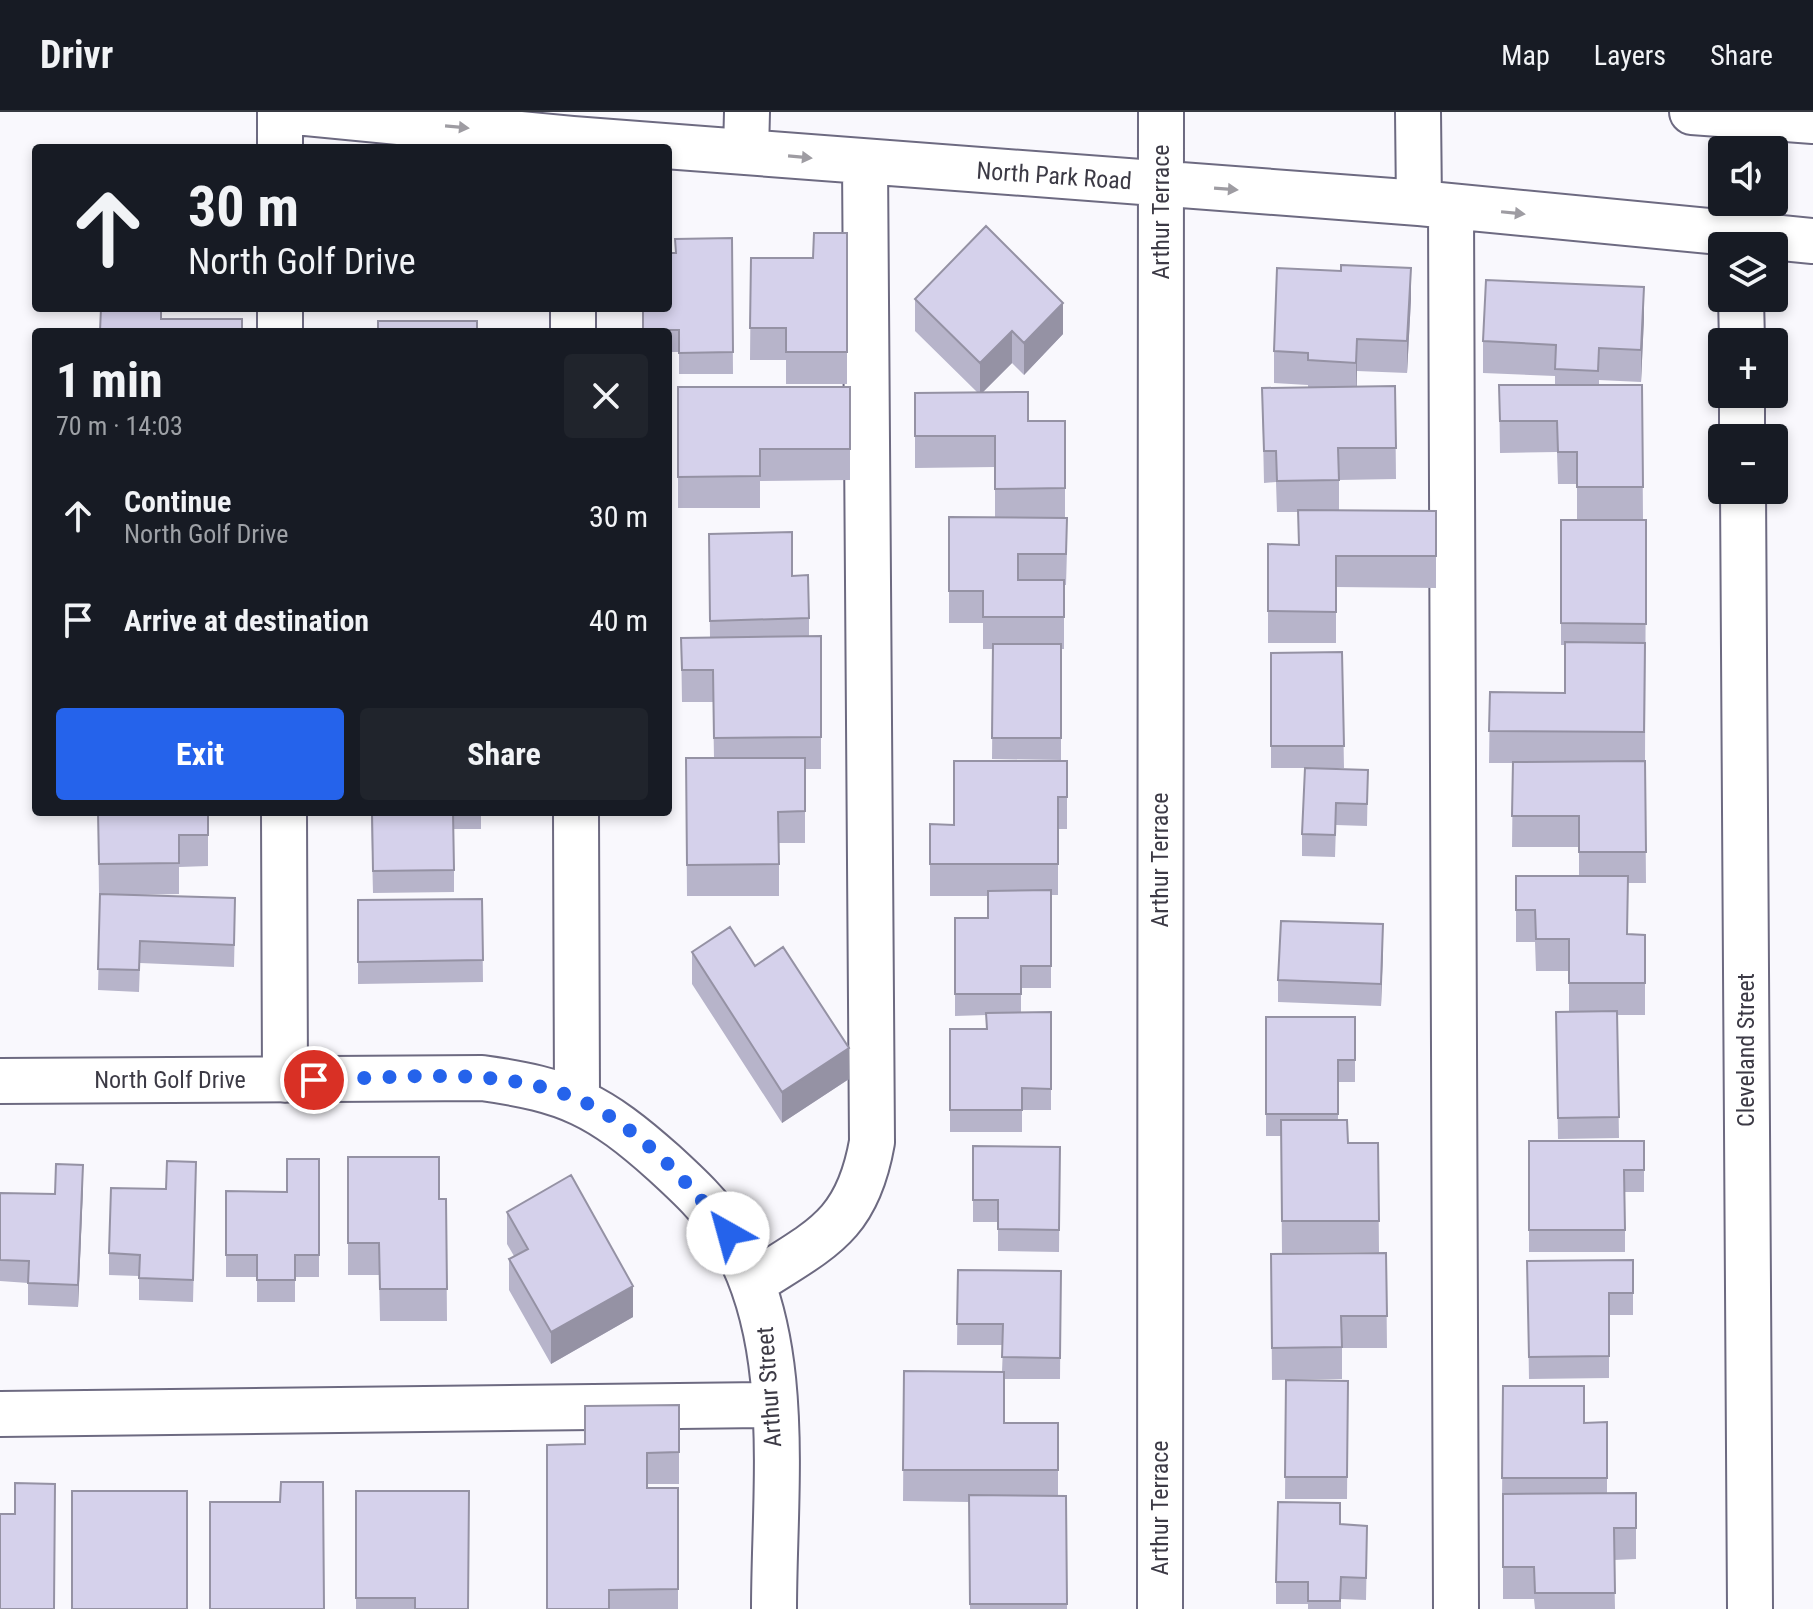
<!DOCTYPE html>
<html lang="en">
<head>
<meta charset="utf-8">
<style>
  :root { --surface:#171b24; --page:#20242c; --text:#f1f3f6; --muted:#9ea1a6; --line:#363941; --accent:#2563eb }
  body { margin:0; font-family:"Roboto Condensed",sans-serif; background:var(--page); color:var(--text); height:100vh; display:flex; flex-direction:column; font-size:30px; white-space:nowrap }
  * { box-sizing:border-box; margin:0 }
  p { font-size:26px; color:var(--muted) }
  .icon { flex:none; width:44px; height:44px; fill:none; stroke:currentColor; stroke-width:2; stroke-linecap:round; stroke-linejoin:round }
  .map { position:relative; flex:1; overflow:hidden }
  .drawer { position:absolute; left:32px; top:216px; width:640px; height:488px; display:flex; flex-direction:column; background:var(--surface); border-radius:8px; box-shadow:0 4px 12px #0003 }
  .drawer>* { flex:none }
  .top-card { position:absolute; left:32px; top:32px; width:640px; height:168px; border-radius:8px; box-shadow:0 4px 12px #0003; background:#171b24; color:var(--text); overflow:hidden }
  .buttons { position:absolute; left:1708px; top:24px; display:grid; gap:16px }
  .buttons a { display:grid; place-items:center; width:80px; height:80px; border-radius:8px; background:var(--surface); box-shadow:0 4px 12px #0003; font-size:40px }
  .pin { position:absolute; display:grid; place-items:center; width:68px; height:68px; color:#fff; margin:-34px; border:4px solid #fff; border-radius:50%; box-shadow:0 2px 8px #0007 }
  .me { position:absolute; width:88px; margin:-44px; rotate:322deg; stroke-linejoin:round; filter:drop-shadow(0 0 6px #0008) }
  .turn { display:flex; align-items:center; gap:28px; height:168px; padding:0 24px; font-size:36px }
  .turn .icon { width:104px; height:104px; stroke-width:2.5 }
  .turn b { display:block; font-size:56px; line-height:68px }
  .round { display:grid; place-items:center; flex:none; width:84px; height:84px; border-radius:8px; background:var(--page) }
  .summary { display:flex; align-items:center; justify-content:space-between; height:136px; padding:0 24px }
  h1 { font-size:48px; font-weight:700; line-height:60px }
  .button { display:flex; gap:16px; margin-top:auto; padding:16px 24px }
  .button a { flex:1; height:92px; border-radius:8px; background:var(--accent); color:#fff; font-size:32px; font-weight:700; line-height:92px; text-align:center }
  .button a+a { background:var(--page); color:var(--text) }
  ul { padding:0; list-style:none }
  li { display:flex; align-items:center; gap:24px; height:104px; padding:0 24px }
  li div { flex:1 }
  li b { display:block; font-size:30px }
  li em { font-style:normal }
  header { display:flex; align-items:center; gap:48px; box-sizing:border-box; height:112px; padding:0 40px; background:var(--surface); border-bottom:2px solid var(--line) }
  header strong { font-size:38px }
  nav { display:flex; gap:44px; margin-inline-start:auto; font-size:28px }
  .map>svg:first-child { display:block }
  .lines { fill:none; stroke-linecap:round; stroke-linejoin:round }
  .minor-casing { stroke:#6d6a81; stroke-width:48 }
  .minor { stroke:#fff; stroke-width:44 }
  .wall { fill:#b7b4ca }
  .shaded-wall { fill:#9592a4 }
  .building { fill:#d5d1eb; stroke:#9592a4; stroke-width:2 }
  .oneway { fill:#9e9ca2 }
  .route { stroke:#2563eb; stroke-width:14; stroke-dasharray:0 25.2 }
  .labels { text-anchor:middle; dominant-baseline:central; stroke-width:8; stroke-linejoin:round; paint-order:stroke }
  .street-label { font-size:24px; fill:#3c3a45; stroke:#fff }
</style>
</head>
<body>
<header>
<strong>Drivr</strong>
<nav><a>Map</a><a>Layers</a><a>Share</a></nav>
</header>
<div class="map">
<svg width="1813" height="1497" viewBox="0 0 1813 1497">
  <rect width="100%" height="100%" fill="#f9f8fd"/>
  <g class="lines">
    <g class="minor-casing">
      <path id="minor" d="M296 0 572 27 1419 91 1813 129
        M1418 0 1419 91
        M1692 0 1813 9
        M280 36V0
        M746 40 747 0
        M1451 94 1456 1497
        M1741 186 1742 230
        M280 196V220
        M573 196V220
        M1742 282V326
        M1743 378 1750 1497
        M284 700 285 968
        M576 700 577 987
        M0 969 482 966C568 978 599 993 664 1051 688 1073 712 1095 729 1123 794 1227 774 1378 774 1497
        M753 1171C821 1127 857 1115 872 1030L865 50
        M0 1302 774 1293
        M1160 1497 1161 0"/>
    </g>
    <use href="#minor" class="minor"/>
  </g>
  <path class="wall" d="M847 121V272H786V248H750L751 146H813Z
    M732 126 733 262H679V240H668V220H643V196L675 141Z
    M915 187 1063 222 1024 263 1012 251 983 280 1028 309H1065V406L1067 438 1066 473H1064V537H1061V648L992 647 993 537H983V511H949V479L995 406V355L915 356V281L977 280 915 219Z
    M1411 187 1407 261 1357 259V275L1395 274 1396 367 1339 368V398L1436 399V476L1336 475V531H1268V432L1298 433V400H1277L1276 370 1264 371 1262 276 1308 275V273L1274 271V239Z
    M1644 206 1641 270 1599 268V273H1642L1643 407H1577V372H1558L1557 340 1500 341 1499 273H1555V264L1483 261V229Z
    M678 275H850V368L760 369V396H678Z
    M1561 408H1646L1645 649 1646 771H1628L1627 822 1645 823V903H1617L1619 1026 1558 1027 1556 900H1569V859H1536L1535 830H1516V764H1579V735H1512L1513 651H1489L1490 580 1565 581V533H1561Z
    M709 422 792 464 809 506V525L821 524V657H805V731H779V784H687L686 646H714L713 590H682L681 526H710Z
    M1342 540 1344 656H1271V541Z
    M1067 649V717H1058V783H1051V876H1021V900H1051V998H1022V1020H950V917H986V903L955 904V806H988V784H930V712L954 713Z
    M1368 658 1367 714 1336 713 1335 745 1302 744V722Z
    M98 700H208V754L179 755V782L132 783 235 808 234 855 140 851 139 880 98 878 100 783H99Z
    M371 700H481V717H454V780L373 781Z
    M482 787 483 870 358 872V788Z
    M1383 834 1381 894 1278 890V868Z
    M692 840 755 854 849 967 782 1011 692 872Z
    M1266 905H1355V970H1338V1008L1348 1031H1378L1379 1140 1282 1141 1281 1024H1266Z
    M1529 1029H1644V1080H1625V1140H1529Z
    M973 1034 1060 1035 1059 1140 998 1139V1110H973Z
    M348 1045 439 1087H446L447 1209H380L379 1163H348Z
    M319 1047V1165H295V1190H257V1165H226V1079L287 1080Z
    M196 1072 193 1190 139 1188V1164L109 1163V1141L166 1077Z
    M83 1074 78 1195 28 1193V1171L0 1169V1081L55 1082Z
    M507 1100 633 1205 551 1252 509 1178V1147L514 1144 507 1132Z
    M1386 1141 1387 1236H1342V1267L1272 1268 1271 1142Z
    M1633 1148V1203H1609V1266L1529 1267 1527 1149Z
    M958 1158 1061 1159 1060 1267H1004V1311H1058V1384H1066L1067 1497H970L969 1390 903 1389 904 1259 1002 1260 1003 1233H957Z
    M1286 1268 1348 1269 1347 1387H1285Z
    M1503 1274 1584 1311 1607 1310V1381H1636V1447L1614 1448 1615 1497H1535L1534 1487H1503V1388H1502Z
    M679 1293V1372H647V1376H678V1497H547L585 1332Z
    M356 1379 468 1497H356Z
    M1340 1412 1367 1435 1366 1488 1341 1487V1497H1308V1492H1276V1470Z"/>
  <path class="shaded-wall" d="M1411 156V187L1407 261V229Z
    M1644 175V206L1641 270V238Z
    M1063 191V222L1024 263V231Z
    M1012 219V251L980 283V251Z
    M1357 227V259L1356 282V251Z
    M1383 812V834L1381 894V872Z
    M849 936V967L782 1011V980Z
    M83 1053V1074L78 1195V1173Z
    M633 1174V1205L551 1252V1220Z"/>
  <path class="building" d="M986 114 1063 191 1024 231 1012 219 980 251 915 187Z
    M814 121H847V240H786V216H750L751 146H813Z
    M732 126 733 240 679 241V218H643V196H668V141H676L675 127Z
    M1341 153 1411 156 1407 229 1357 227 1356 251 1308 248V241L1274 239 1277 156 1341 159Z
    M1486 168 1644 175 1641 238 1599 236 1598 259 1555 257 1556 233 1483 229Z
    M101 196H161V207H242V220H89L100 219Z
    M378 209H477V220H378Z
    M1499 273H1642L1643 375H1577V340H1558L1557 309H1500Z
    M1395 274 1396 336H1338L1339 368 1277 369 1276 339H1264L1262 276Z
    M678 275H850V337H760V364L678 365Z
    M1028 280V309H1065V376L995 377V324H915V281Z
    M1298 398 1436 399V444H1336V500L1268 499V432L1299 433Z
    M949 405 1067 406 1066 442H1018V468H1064V505H983V479H949Z
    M1561 408H1646V512L1561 511Z
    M792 420V464L808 463 809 506 710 509 709 422Z
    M821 524V625L714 626 713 558H682L681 526Z
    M1565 530 1645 531 1644 620 1489 619 1490 580 1565 581Z
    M993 532H1061V626H992Z
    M1342 540 1344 634H1271V541Z
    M686 646H805V699L778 700 779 752 687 753Z
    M954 649H1067V685H1058V752H930V712L954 713Z
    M1645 649 1646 740H1579V704H1512L1513 650Z
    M1305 656 1368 658 1367 692 1336 691 1335 723 1302 722Z
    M98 700H208V723H179V751L99 752Z
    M372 700H453L454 758 373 759Z
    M1516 764H1628L1627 822 1645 823V871H1569V827H1536L1535 798H1516Z
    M1051 778V854H1021V882H955V806H988V779Z
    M100 782 235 786 234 833 140 829 139 858 98 857Z
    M482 787 483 848 358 850V788Z
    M1281 809 1383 812 1381 872 1278 868Z
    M730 815 755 854 783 835 849 936 782 980 692 840Z
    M1617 899 1619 1005 1558 1006 1556 900Z
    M1051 900V977L1022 976V998H950V917H987L986 901Z
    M1266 905H1355V948H1338V1002H1266Z
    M1281 1008H1347L1348 1031H1378L1379 1109H1282Z
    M1529 1029H1644V1058H1624L1625 1118H1529Z
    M973 1034 1060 1035 1059 1118 998 1117V1088H973Z
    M348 1045H439V1087H446L447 1177H380L379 1131H348Z
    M287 1047H319V1143H295V1168H257V1143H226V1079L287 1080Z
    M167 1049 196 1050 193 1168 139 1166 140 1143 109 1141 111 1076 166 1077Z
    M56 1052 83 1053 78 1173 28 1171 29 1149 0 1148V1081L55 1082Z
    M571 1063 633 1174 551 1220 509 1147 528 1137 507 1100Z
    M1386 1141 1387 1204H1341L1342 1235 1272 1236 1271 1142Z
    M1633 1148V1181H1609V1244L1529 1245 1527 1149Z
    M958 1158 1061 1159 1060 1246 1002 1245 1003 1212H957Z
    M904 1259 1004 1260V1311H1058V1358H903Z
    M1286 1268 1348 1269 1347 1365H1285Z
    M1503 1274H1584V1311L1607 1310V1366H1502Z
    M679 1293V1340L647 1341V1376H678V1477L609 1478V1497H547V1333L585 1332V1294Z
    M281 1370H323L324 1497H210V1390H280Z
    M15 1371 55 1372 54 1497H0V1402H15Z
    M72 1379H187V1497H72Z
    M356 1379H469L468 1497H415V1486H356Z
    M1636 1381V1416H1614L1615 1481H1535L1534 1455H1503V1382Z
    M969 1383 1066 1384 1067 1492H970Z
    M1278 1390 1340 1391V1412L1367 1414 1366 1466 1341 1465 1340 1489H1308V1470H1276Z"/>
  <defs><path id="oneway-solid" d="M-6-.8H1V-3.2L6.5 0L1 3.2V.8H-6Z" transform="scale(2)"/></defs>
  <g class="oneway">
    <use href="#oneway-solid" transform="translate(457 15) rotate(5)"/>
    <use href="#oneway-solid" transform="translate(800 45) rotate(5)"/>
    <use href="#oneway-solid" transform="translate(1226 77) rotate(4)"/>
    <use href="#oneway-solid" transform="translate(1513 101) rotate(6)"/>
  </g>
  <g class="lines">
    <path class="route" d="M314 968C406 966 518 950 601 999 648 1026 696 1079 728 1121"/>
  </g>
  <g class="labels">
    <g class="street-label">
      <text transform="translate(1054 64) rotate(4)">North Park Road</text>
      <text transform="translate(1161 100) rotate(-90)">Arthur Terrace</text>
      <text transform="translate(1160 748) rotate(-90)">Arthur Terrace</text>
      <text transform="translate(1746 938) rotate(-90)">Cleveland Street</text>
      <text x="170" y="968">North Golf Drive</text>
      <text transform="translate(769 1275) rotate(-94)">Arthur Street</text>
      <text transform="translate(1160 1396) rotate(-90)">Arthur Terrace</text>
    </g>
  </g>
</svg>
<div class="buttons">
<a><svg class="icon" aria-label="sound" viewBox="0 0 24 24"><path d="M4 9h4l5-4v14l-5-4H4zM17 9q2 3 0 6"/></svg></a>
<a><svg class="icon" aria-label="layers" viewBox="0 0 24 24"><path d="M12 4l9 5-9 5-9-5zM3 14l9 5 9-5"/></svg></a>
<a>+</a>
<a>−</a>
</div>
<div class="pin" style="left:314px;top:968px;background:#d93025"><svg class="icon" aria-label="arrive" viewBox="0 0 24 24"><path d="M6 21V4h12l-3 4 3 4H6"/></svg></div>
<svg class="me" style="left:728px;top:1121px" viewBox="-20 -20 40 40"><circle r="19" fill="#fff"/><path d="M0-13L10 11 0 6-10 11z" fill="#2563eb"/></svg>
<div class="top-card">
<div class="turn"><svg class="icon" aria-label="ahead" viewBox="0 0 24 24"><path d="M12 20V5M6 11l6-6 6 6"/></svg><div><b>30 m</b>North Golf Drive</div></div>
</div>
<section class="drawer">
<div class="summary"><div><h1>1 min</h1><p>70 m · 14:03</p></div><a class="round"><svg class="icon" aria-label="close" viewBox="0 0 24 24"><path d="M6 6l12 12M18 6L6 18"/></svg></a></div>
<ul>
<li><svg class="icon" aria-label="ahead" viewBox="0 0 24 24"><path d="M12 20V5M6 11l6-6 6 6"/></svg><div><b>Continue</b><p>North Golf Drive</p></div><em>30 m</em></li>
<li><svg class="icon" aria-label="arrive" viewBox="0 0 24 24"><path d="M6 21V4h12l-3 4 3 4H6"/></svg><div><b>Arrive at destination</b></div><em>40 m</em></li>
</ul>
<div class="button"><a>Exit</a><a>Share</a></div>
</section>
</div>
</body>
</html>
